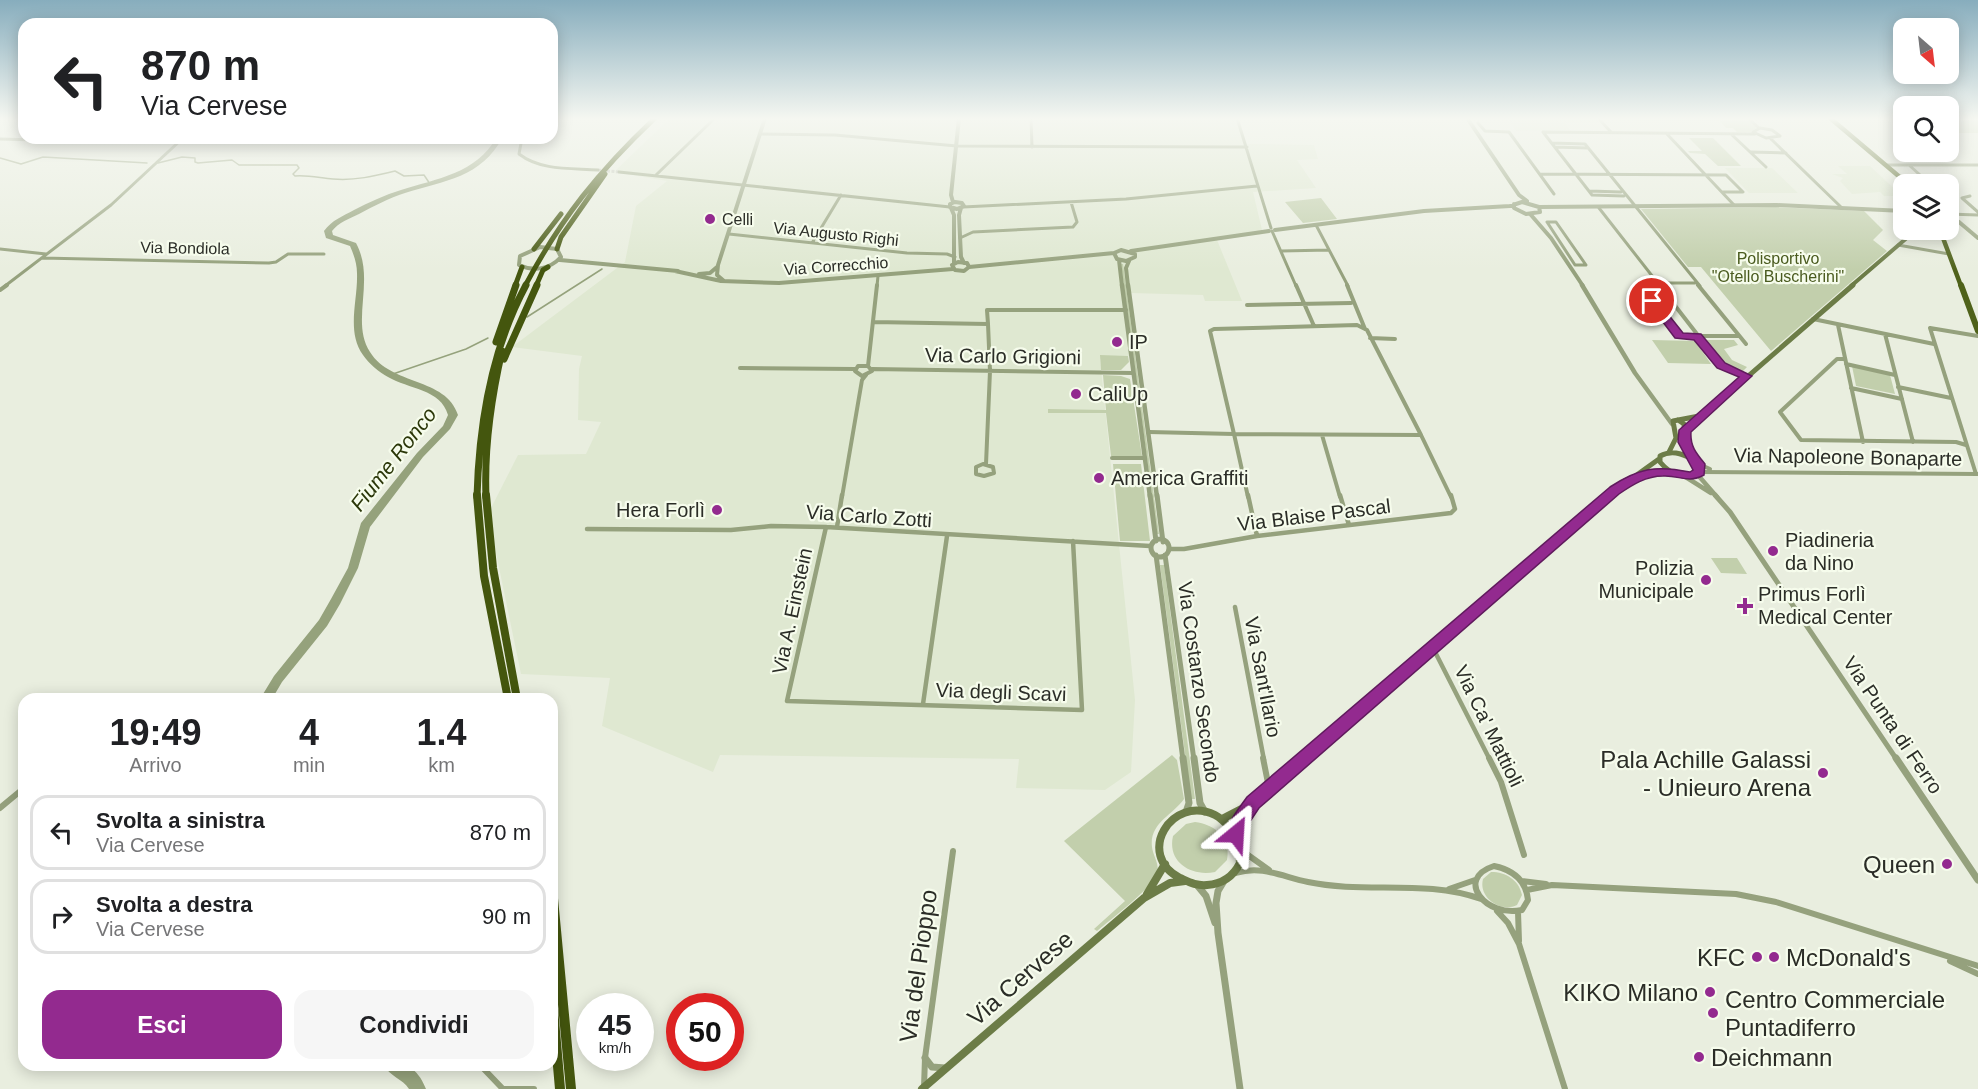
<!DOCTYPE html>
<html lang="it">
<head>
<meta charset="utf-8">
<style>
  :root { --surface:#fff; --page:#f6f6f6; --text:#202124; --muted:#757577; --line:#e0e0e0; --accent:#932a8f }
  body { margin:0; font-family:Helvetica,sans-serif; background:var(--page); color:var(--text); height:100vh; display:flex; flex-direction:column; font-size:22px; white-space:nowrap }
  * { box-sizing:border-box; margin:0 }
  p { font-size:20px; color:var(--muted) }
  .icon { flex:none; width:33px; height:33px; fill:none; stroke:currentColor; stroke-width:2; stroke-linecap:round; stroke-linejoin:round }
  .map { position:relative; flex:1; overflow:hidden }
  .drawer { position:absolute; left:18px; top:693px; width:540px; height:378px; display:flex; flex-direction:column; background:var(--surface); border-radius:18px; box-shadow:0 3px 15px #0003 }
  .drawer>* { flex:none }
  .top-card { position:absolute; left:18px; top:18px; width:540px; height:126px; border-radius:18px; box-shadow:0 3px 15px #0003; background:#fff; color:var(--text); overflow:hidden }
  .needle { width:39px; rotate:152deg }
  .fabs { position:absolute; left:1893px; top:18px; display:grid; gap:12px }
  .fabs a { display:grid; place-items:center; width:66px; height:66px; border-radius:12px; background:var(--surface); box-shadow:0 3px 15px #0003; font-size:30px }
  .speed { position:absolute; left:576px; top:993px; display:flex; gap:12px; font-size:30px; font-weight:700; text-align:center }
  .speed>* { display:grid; place-content:center; width:78px; height:78px; border-radius:50%; background:var(--surface); box-shadow:0 3px 15px #0003; line-height:1 }
  .speed small { font-size:15px; font-weight:400 }
  .speed .limit { border:9px solid #d22; background:#fff; color:#111 }
  .pin { position:absolute; display:grid; place-items:center; width:51px; height:51px; color:#fff; margin:-26px; border:3px solid #fff; border-radius:50%; box-shadow:0 2px 6px #0007 }
  .me { position:absolute; width:66px; margin:-33px; rotate:27deg; stroke-linejoin:round; filter:drop-shadow(0 0 4px #0008) }
  .turn { display:flex; align-items:center; gap:21px; height:126px; padding:0 24px; font-size:27px }
  .turn .icon { width:78px; height:78px; stroke-width:2.5 }
  .turn b { display:block; font-size:42px; line-height:51px }
  .eta { display:flex; justify-content:space-evenly; align-items:center; height:102px; text-align:center }
  .eta b { font-size:36px; font-weight:800; line-height:42px }
  .primary-button { display:flex; gap:12px; margin-top:auto; padding:12px 24px }
  .primary-button a { flex:1; height:69px; border-radius:18px; background:var(--accent); color:#fff; font-size:24px; font-weight:800; line-height:69px; text-align:center }
  .primary-button a+a { background:var(--page); color:var(--text) }
  ul { padding:0; list-style:none }
  li { display:flex; align-items:center; gap:18px; height:75px; margin:0 12px 9px; padding:0 12px; border:3px solid var(--line); border-radius:18px }
  li div { flex:1 }
  li b { display:block; font-size:22px }
  li em { font-style:normal }
  .map>svg:first-child { display:block }
  .built { fill:#dfe8d1 }
  .green { fill:#c2cfac }
  .lines { fill:none; stroke-linecap:round; stroke-linejoin:round }
  .stream { stroke:#95a27c; stroke-width:1.5 }
  .river { fill:#95a27c; fill-rule:evenodd }
  .minor-tunnel { stroke:#c3c7ba; stroke-width:3; stroke-dasharray:3 1.5; stroke-linecap:butt }
  .minor-far3 { stroke:#95a17d; stroke-width:3 }
  .minor-far2 { stroke:#95a17d; stroke-width:4 }
  .minor-far1 { stroke:#95a17d; stroke-width:4.5 }
  .minor { stroke:#95a17d; stroke-width:6 }
  .tertiary-far3 { stroke:#95a17d; stroke-width:4 }
  .tertiary-far2 { stroke:#95a17d; stroke-width:4.5 }
  .tertiary-far1 { stroke:#95a17d; stroke-width:5 }
  .tertiary { stroke:#95a17d; stroke-width:7 }
  .secondary-far3 { stroke:#6c7c47; stroke-width:4 }
  .secondary-far2 { stroke:#6c7c47; stroke-width:5 }
  .secondary-far1 { stroke:#6c7c47; stroke-width:7 }
  .secondary { stroke:#6c7c47; stroke-width:8 }
  .primary-far1 { stroke:#4f621a; stroke-width:4.5 }
  .primary { stroke:#4f621a; stroke-width:6 }
  .trunk-far3 { stroke:#44560e; stroke-width:5 }
  .trunk-far2 { stroke:#44560e; stroke-width:7 }
  .trunk-far1 { stroke:#44560e; stroke-width:8 }
  .trunk { stroke:#44560e; stroke-width:10 }
  .route { fill:#932a8f; stroke:#601b5d; stroke-width:1.5 }
  .poi-dot { fill:#932a8f; stroke:#f6fcec; stroke-width:2 }
  .labels { text-anchor:middle; dominant-baseline:central; stroke-width:4.5; stroke-linejoin:round; paint-order:stroke }
  .far-poi-label { font-size:16px; fill:#2b2d27; stroke:#f6fcec; text-anchor:start }
  .far-street-label { font-size:16px; fill:#2b2d27; stroke:#f6fcec }
  .far-park-label { font-size:16px; fill:#4a5b1f; stroke:#f6fcec }
  .poi-label { font-size:20px; fill:#2b2d27; stroke:#f6fcec; text-anchor:start }
  .street-label { font-size:20px; fill:#2b2d27; stroke:#f6fcec }
  .water-label { font-size:21px; font-style:italic; fill:#2b3709; stroke:#f6fcec }
  .near-poi-label { font-size:24px; fill:#2b2d27; stroke:#f6fcec; text-anchor:end }
  .near-street-label { font-size:24px; fill:#2b2d27; stroke:#f6fcec }
</style>
</head>
<body>
<div class="map">
<svg width="1978" height="1089" viewBox="0 0 1978 1089">
  <rect width="100%" height="100%" fill="#e9eedf"/>
  <path class="built" d="M670 118H1237L1247 144 1314 145 1318 159 1297 160 1316 188 1253 192 1263 234 1217 240 1242 301H1205L1203 295 1131 293 1138 355 1100 359 1135 700 1131 772 1105 790 1016 788 1019 759 720 755 713 772 602 726 610 678 521 674 488 514 518 455 586 454 601 422 578 420 579 369 582 356 512 347 625 262 636 206 667 181 614 172Z
    M1507 118H1595L1600 123H1565L1570 130 1516 131Z
    M1838 166H1870L1902 196H1884L1880 192 1852 194 1840 181 1843 178 1832 174H1847Z
    M1725 168H1772L1798 193H1749Z"/>
  <path class="green" d="M1601 118H1737L1747 119 1757 128 1750 132H1737L1733 128H1726L1720 121 1603 120Z
    M1949 118H1978V133H1949Z
    M1689 138H1713L1741 166H1718L1705 154 1690 153 1688 151H1702Z
    M1321 198 1337 219 1303 223 1285 202Z
    M1775 207 1864 211 1883 230 1873 240 1887 251 1771 351 1701 267H1688L1641 209Z
    M1121 264H1123L1159 534H1157Z
    M1652 340 1695 341 1711 364 1668 363Z
    M1704 340H1734L1738 345 1724 349 1732 360 1747 367 1742 372 1723 364Z
    M1100 355 1128 356 1129 362 1121 370H1101Z
    M1852 366 1890 375 1895 394 1856 386Z
    M1103 375 1121 376 1130 379 1142 456H1111L1106 413H1048V409L1106 410Z
    M1113 464H1141L1150 541H1120Z
    M1711 558H1737L1747 574 1721 573Z
    M1160 565H1164L1195 799H1191Z
    M1172 755 1177 760 1184 799C1173 815 1149 823 1152 847 1153 856 1160 864 1157 874 1152 888 1110 920 1097 931L1094 929 1125 901 1064 841Z
    M1195 822C1216 825 1231 838 1227 860L1215 872C1191 877 1167 862 1173 836L1186 824Z
    M1491 872C1506 872 1519 880 1522 895L1517 905C1501 913 1478 898 1483 879Z"/>
  <g class="lines">
    <path class="stream" d="M0 158 21 164 43 157 147 163
      M158 163 182 157 195 158V162L198 163 232 160 239 165H297L299 168 293 174 295 176C309 175 320 178 333 179 354 181 375 176 395 171L404 176 424 175 430 184
      M527 317 602 269
      M390 375 466 349 488 338"/>
    <path class="river" d="M496 138H502C482 177 444 181 405 193 389 198 374 206 359 214 349 219 339 222 332 231L333 235 356 243C376 280 350 321 370 352 391 386 446 377 458 415L450 429 423 457 370 527 358 568 340 604 327 626 282 682 272 699H260L274 676 319 620 331 599 348 568 361 523 417 453 443 426 448 415C441 389 408 389 388 377 379 372 369 364 363 355 346 331 358 301 357 273 357 264 354 255 350 246L326 238 324 231C332 220 343 216 354 210 369 202 385 195 401 190 436 179 477 173 496 138Z
      M384 1065C407 1065 416 1065 426 1089H409C403 1079 389 1076 384 1065Z"/>
    <path class="minor-tunnel" d="M598 170 619 172"/>
    <path class="minor-far3" d="M1031 118 1032 147
      M1237 118 1271 228
      M1598 118 1611 132
      M1748 118 1759 128
      M1478 123 1485 131 1509 132 1554 194
      M1760 128 1772 130 1780 136 1766 138 1753 132Z
      M1543 132 1755 134
      M1543 132 1592 195 1624 196
      M1666 133 1734 205
      M760 134 835 135 957 146 1247 147
      M1731 134 1766 167
      M522 138 519 154C541 171 572 168 598 170
      M0 139 38 140
      M1771 139 1842 208
      M1552 143 1585 144 1700 286
      M1555 147 1588 148
      M1751 152 1786 153
      M1886 165H1978
      M1909 165 1930 184
      M619 172 950 207
      M1540 174 1726 175 1743 192H1722
      M656 175 715 118
      M1589 191 1621 192
      M1970 196 1962 198 1978 212
      M963 207 1126 199 1257 186
      M1599 208 1660 286
      M1948 214 1978 215
      M1547 222H1556L1586 265H1575Z
      M1316 225 1348 286
      M1272 231 1296 286
      M729 234 907 253 947 254 955 257
      M960 238 973 232 1073 227 1077 222 1071 202
      M812 243 841 195
      M1898 245 1949 254
      M0 249 46 254
      M1281 251 1329 250
      M42 258 269 263 276 262 288 254H324
      M5 286 111 205 183 138
      M877 286 878 276
      M1641 286 1639 283H1695"/>
    <path class="minor-far2" d="M1296 285 1314 326
      M1347 285 1365 329
      M1640 285 1679 336H1738
      M1659 285 1721 365 1746 376
      M1698 285 1746 344
      M0 290 7 285
      M1247 305 1351 303
      M1813 319 1934 344
      M873 322 988 324 987 310H1126
      M1357 325 1367 330 1421 435 1234 434 1210 331 1214 329Z
      M1838 325 1863 442
      M1885 334 1913 442
      M1370 338 1395 339
      M1845 359H1837L1780 412 1801 440 1956 442 1966 445
      M1846 364 1895 375
      M858 366H868L872 371 862 376 855 371Z
      M868 366 877 285
      M740 368 855 369
      M872 369 1133 373
      M1898 387 1951 398
      M1851 388 1902 399
      M1149 432 1234 434
      M1234 434 1248 497
      M1322 435 1340 497
      M1421 435 1451 497
      M1112 458H1145
      M983 464 993 467 994 473 984 476 976 474V467Z
      M986 464 990 371 988 324
      M1699 464 1710 469
      M1699 472 1978 474
      M1976 474 1930 328 1978 336
      M842 497 862 380 866 375"/>
    <path class="minor-far1" d="M1248 495 1257 536
      M1340 495 1349 525
      M826 527 787 701 1082 710 1073 541
      M837 527 842 495
      M587 529 731 530 771 526 826 527 1150 546
      M1170 549H1184L1257 536 1451 513 1455 509 1451 495
      M1235 607 1264 760
      M1433 648 1490 760
      M923 704 947 536"/>
    <path class="minor" d="M1263 758 1268 783 1272 787
      M1489 758 1501 782 1524 855
      M0 808 24 788
      M1241 850 1269 870
      M1494 866C1513 870 1526 880 1528 900L1522 910C1486 918 1454 879 1494 866Z
      M1236 873C1262 865 1283 877 1308 882 1365 894 1425 879 1481 899
      M1522 881 1546 884
      M1449 889 1475 880
      M1527 890 1552 885 1736 894 1776 902 1978 966
      M1497 911 1508 923 1519 944 1565 1089
      M1518 912 1519 941
      M1950 961 1978 974
      M480 1065 503 1089
      M924 1087 925 1058 953 851
      M505 1089H534"/>
    <path class="tertiary-far3" d="M1467 118 1519 195 1527 201
      M953 202 951 195 959 118
      M955 202 962 203 964 206 957 209 950 207V204Z
      M1514 204V208L1526 214 1540 212 1539 207
      M951 208 954 215V264
      M961 208 959 215 961 257 964 263
      M1531 215 1551 238 1583 286
      M1948 218 1959 222 1978 238
      M1275 230 1424 211 1510 206 1522 202 1539 207 1777 205 1904 211
      M540 247 557 249 561 257C550 269 534 272 519 265L520 256Z
      M1121 250 1135 254V257L1126 261 1117 259 1114 253Z
      M1131 251 1269 231
      M560 260 678 271
      M1119 260 1122 286
      M958 262 967 263 969 267 964 271 955 270 952 265Z
      M969 267 1114 253
      M675 271 721 281 779 283 953 269
      M699 274 710 273 717 267
      M724 281 717 275 718 265 765 118
      M1128 286 1126 268 1129 261"/>
    <path class="tertiary-far2" d="M1122 285 1150 497
      M1128 285 1157 497
      M1582 285 1635 373 1672 424
      M1697 474 1717 497
      M1684 476 1711 493"/>
    <path class="tertiary-far1" d="M1150 495 1156 541
      M1157 495 1163 542
      M1715 495 1730 512 1897 760
      M1151 548a9 9 0 1 1 18 0a9 9 0 1 1-18 0Z
      M1156 555 1183 760
      M1165 555 1194 760"/>
    <path class="tertiary" d="M1183 758 1189 803 1186 812
      M1194 758 1200 803 1205 812
      M1896 758 1978 880
      M1224 881 1218 891 1216 903 1218 933 1240 1089
      M1197 885 1206 896 1215 923
      M925 1058 932 1067 945 1068"/>
    <path class="secondary-far3" d="M1851 286 1916 230"/>
    <path class="secondary-far2" d="M1678 420 1684 424 1685 445 1699 472C1684 480 1670 474 1660 462V456C1671 450 1681 453 1692 459
      M1685 431 1853 285
      M1669 452 1676 438 1673 421 1699 416
      M1642 475 1658 471 1670 472
      M1606 497 1659 459"/>
    <path class="secondary-far1" d="M1303 760 1608 495"/>
    <path class="secondary" d="M1222 819 1253 803 1304 758
      M1236 834C1230 828 1223 819 1215 815 1171 794 1135 855 1180 878 1189 882 1196 886 1207 885 1222 884 1233 877 1240 863L1237 829 1252 805
      M1147 894 1165 864
      M922 1089 1144 898 1170 883 1185 881"/>
    <path class="primary-far1" d="M1830 118 1908 184
      M1940 230 1961 286"/>
    <path class="primary" d="M1961 285 1978 331"/>
    <path class="trunk-far3" d="M534 249 561 214
      M557 249 561 237 605 174
      M515 286 522 267
      M525 286C561 218 599 171 655 118
      M536 286 543 270 548 267"/>
    <path class="trunk-far2" d="M496 342 516 285
      M504 359 537 285
      M477 497C479 423 491 350 526 285
      M486 497C484 447 491 399 502 351"/>
    <path class="trunk-far1" d="M477 495 484 576 508 699
      M486 495 493 568 517 699"/>
    <path class="trunk" d="M552 888 571 1089
      M552 997 560 1089"/>
  </g>
  <linearGradient id="sky" x2="0" y2="1"><stop stop-color="#87adbd"/><stop offset="0.44" stop-color="#f5f7f1"/><stop offset="1" stop-color="#f5f7f1" stop-opacity="0"/></linearGradient>
  <rect width="1978" height="270" fill="url(#sky)"/>
  <path class="route" d="M1652 298 1656 299 1683 333 1701 334 1725 363 1752 376 1691 432C1690 446 1696 453 1705 464L1704 475C1687 484 1680 475 1663 476 1646 476 1632 485 1619 494L1259 808 1247 826 1242 840 1236 842 1230 840C1223 825 1239 809 1247 797L1610 487C1639 468 1656 465 1690 472L1693 470 1678 442 1679 430 1739 377 1717 368 1694 340 1675 338 1647 301Z"/>
  <g class="poi-dot">
    <circle cx="710" cy="219" r="6"/>
    <circle cx="1117" cy="342" r="6"/>
    <circle cx="1076" cy="394" r="6"/>
    <circle cx="1099" cy="478" r="6"/>
    <circle cx="717" cy="510" r="6"/>
    <circle cx="1773" cy="551" r="6"/>
    <circle cx="1706" cy="580" r="6"/>
    <path d="M1742 597h6v6h6v6h-6v6h-6v-6h-6v-6h6z"/>
    <circle cx="1823" cy="773" r="6"/>
    <circle cx="1947" cy="864" r="6"/>
    <circle cx="1757" cy="957" r="6"/>
    <circle cx="1774" cy="957" r="6"/>
    <circle cx="1710" cy="992" r="6"/>
    <circle cx="1713" cy="1013" r="6"/>
    <circle cx="1699" cy="1057" r="6"/>
  </g>
  <g class="labels">
    <g class="far-poi-label">
      <text x="722" y="219">Celli</text>
    </g>
    <g class="far-street-label">
      <text transform="translate(836 234) rotate(6)">Via Augusto Righi</text>
      <text transform="translate(185 248) rotate(1)">Via Bondiola</text>
      <text transform="translate(836 266) rotate(-4)">Via Correcchio</text>
    </g>
    <g class="far-park-label">
      <text x="1778" y="258">Polisportivo<tspan x="1778" dy="18">"Otello Buscherini"</tspan></text>
    </g>
    <g class="poi-label">
      <text x="1129" y="342">IP</text>
      <text x="1088" y="394">CaliUp</text>
      <text x="1111" y="478">America Graffiti</text>
      <text x="705" y="510" text-anchor="end">Hera Forlì</text>
      <text x="1785" y="540">Piadineria<tspan x="1785" dy="23">da Nino</tspan></text>
      <text x="1694" y="568" text-anchor="end">Polizia<tspan x="1694" dy="23">Municipale</tspan></text>
      <text x="1758" y="594">Primus Forlì<tspan x="1758" dy="23">Medical Center</tspan></text>
    </g>
    <g class="street-label">
      <text transform="translate(1003 356) rotate(1)">Via Carlo Grigioni</text>
      <text transform="translate(1848 457) rotate(1)">Via Napoleone Bonaparte</text>
      <text transform="translate(1314 515) rotate(-7)">Via Blaise Pascal</text>
      <text transform="translate(869 516) rotate(4)">Via Carlo Zotti</text>
      <text transform="translate(792 611) rotate(-78)">Via A. Einstein</text>
      <text transform="translate(1263 677) rotate(79)">Via Sant'Ilario</text>
      <text transform="translate(1199 682) rotate(82)">Via Costanzo Secondo</text>
      <text transform="translate(1001 692) rotate(2)">Via degli Scavi</text>
      <text transform="translate(1893 725) rotate(56)">Via Punta di Ferro</text>
      <text transform="translate(1489 726) rotate(64)">Via Ca' Mattioli</text>
    </g>
    <g class="water-label">
      <text transform="translate(393 459) rotate(-52)">Fiume Ronco</text>
    </g>
    <g class="near-poi-label">
      <text x="1811" y="759">Pala Achille Galassi<tspan x="1811" dy="28">- Unieuro Arena</tspan></text>
      <text x="1935" y="864">Queen</text>
      <text x="1745" y="957">KFC</text>
      <text x="1786" y="957" text-anchor="start">McDonald's</text>
      <text x="1698" y="992">KIKO Milano</text>
      <text x="1725" y="999" text-anchor="start">Centro Commerciale<tspan x="1725" dy="28">Puntadiferro</tspan></text>
      <text x="1711" y="1057" text-anchor="start">Deichmann</text>
    </g>
    <g class="near-street-label">
      <text transform="translate(918 966) rotate(-82)">Via del Pioppo</text>
      <text transform="translate(1020 978) rotate(-41)">Via Cervese</text>
    </g>
  </g>
</svg>
<div class="fabs">
<a><svg class="needle" viewBox="-14 -14 28 28"><path d="M0-13l5 13h-10z" fill="#e53935"/><path d="M0 13l5-13h-10z" fill="#757577"/></svg></a>
<a><svg class="icon" aria-label="search" viewBox="0 0 24 24"><circle cx="10" cy="10" r="6"/><path d="M15 15l6 6"/></svg></a>
<a><svg class="icon" aria-label="layers" viewBox="0 0 24 24"><path d="M12 4l9 5-9 5-9-5zM3 14l9 5 9-5"/></svg></a>
</div>
<div class="speed"><div>45<small>km/h</small></div><div class="limit">50</div></div>
<div class="pin" style="left:1652px;top:301px;background:#d93025"><svg class="icon" aria-label="arrive" viewBox="0 0 24 24"><path d="M6 21V4h12l-3 4 3 4H6"/></svg></div>
<svg class="me" style="left:1236px;top:834px" viewBox="-20 -20 40 40"><path d="M0-17L14 15 0 8-14 15z" fill="#932a8f" stroke="#fff" stroke-width="4"/></svg>
<div class="top-card">
<div class="turn"><svg class="icon" aria-label="left" viewBox="0 0 24 24"><path d="M17 20v-9H6M10 6l-5 5 5 5"/></svg><div><b>870 m</b>Via Cervese</div></div>
</div>
<section class="drawer">
<div class="eta">
<div><b>19:49</b><p>Arrivo</p></div>
<div><b>4</b><p>min</p></div>
<div><b>1.4</b><p>km</p></div>
</div>
<ul>
<li><svg class="icon" aria-label="left" viewBox="0 0 24 24"><path d="M17 20v-9H6M10 6l-5 5 5 5"/></svg><div><b>Svolta a sinistra</b><p>Via Cervese</p></div><em>870 m</em></li>
<li><svg class="icon" aria-label="right" viewBox="0 0 24 24"><path d="M7 20v-9h11M14 6l5 5-5 5"/></svg><div><b>Svolta a destra</b><p>Via Cervese</p></div><em>90 m</em></li>
</ul>
<div class="primary-button"><a>Esci</a><a>Condividi</a></div>
</section>
</div>
</body>
</html>
